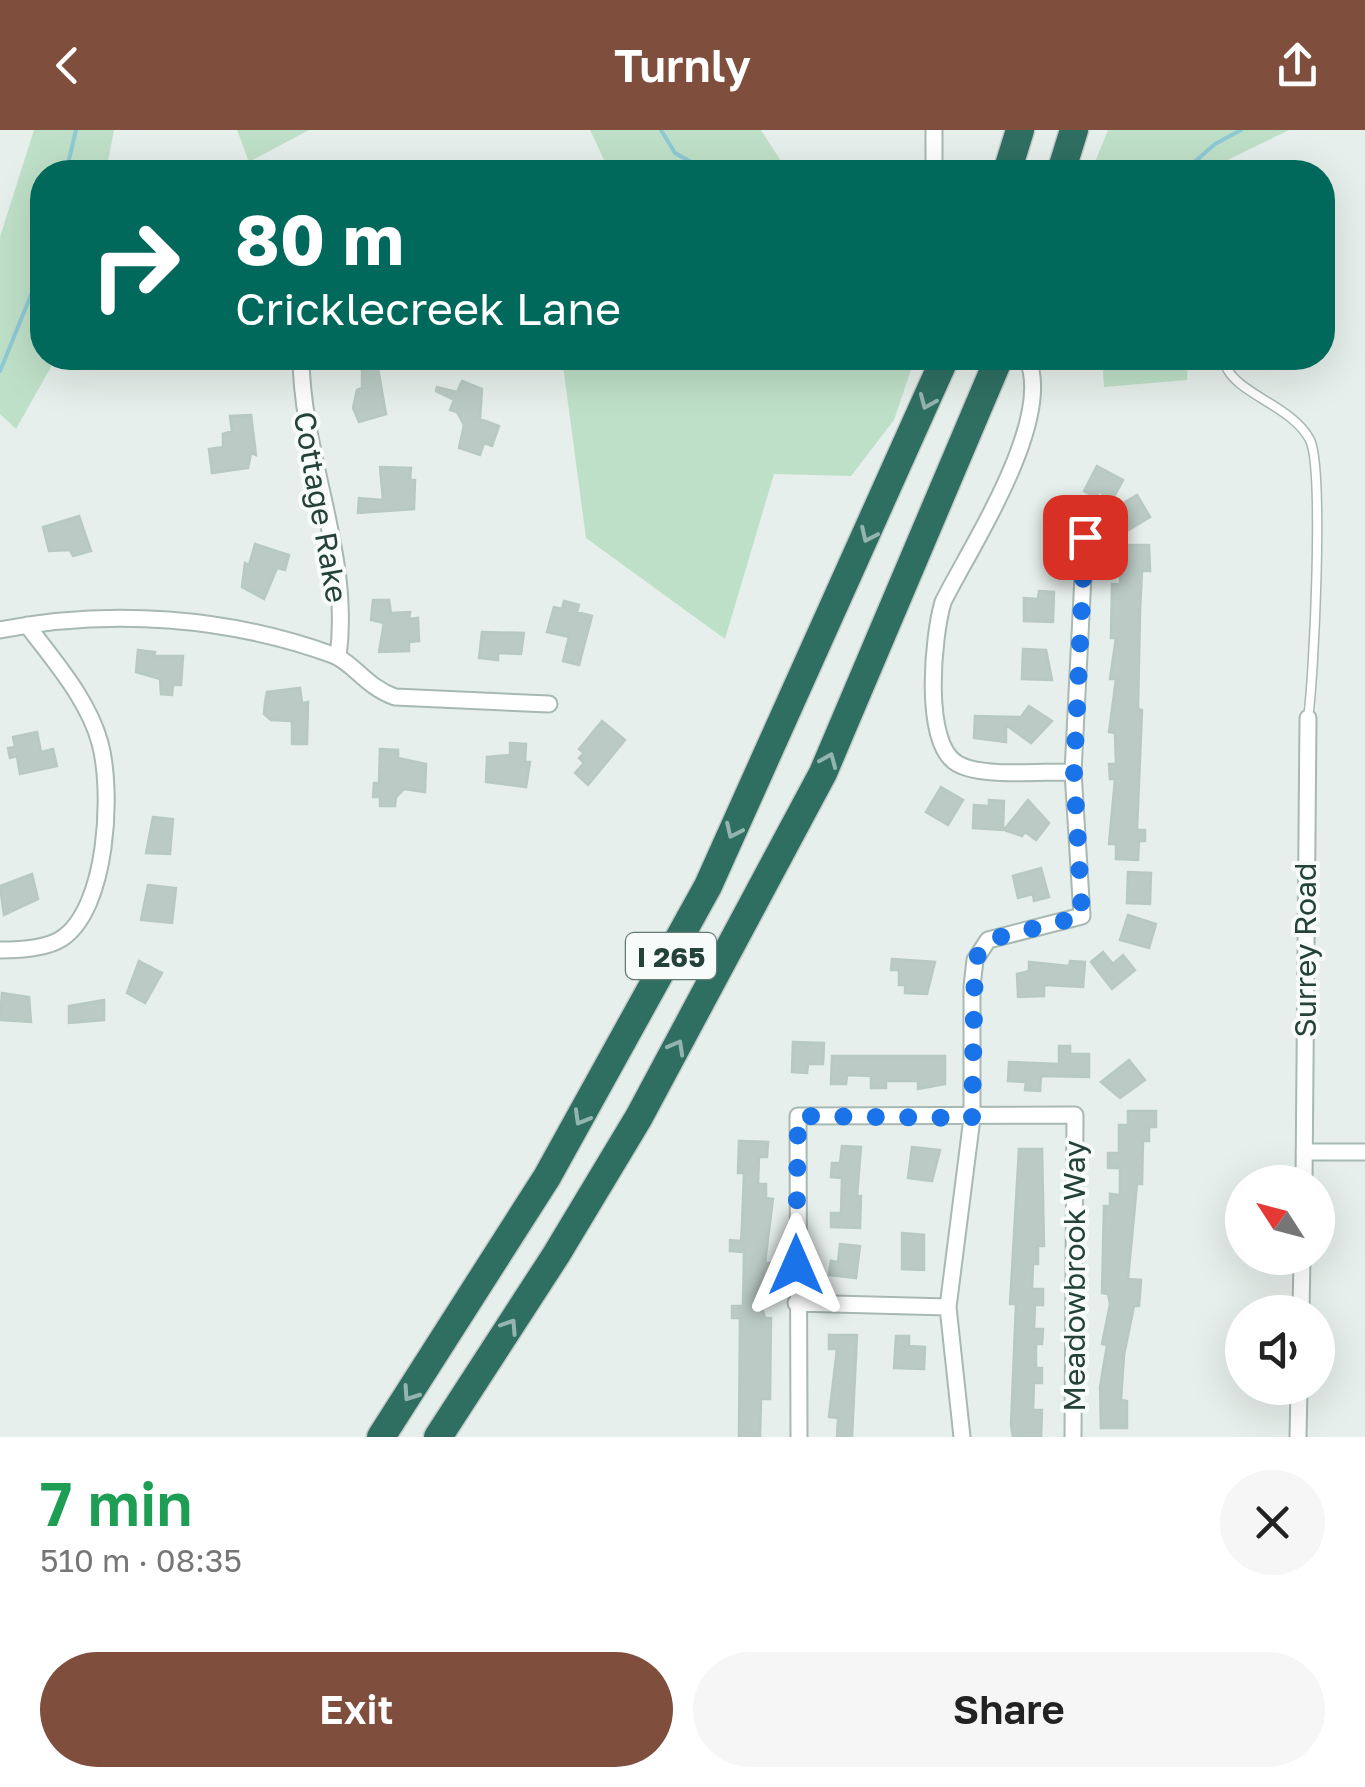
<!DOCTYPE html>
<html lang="en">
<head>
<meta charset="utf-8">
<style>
  :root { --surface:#fff; --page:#f6f6f6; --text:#222; --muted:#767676; --accent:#804e3d }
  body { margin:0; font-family:"Golos Text",sans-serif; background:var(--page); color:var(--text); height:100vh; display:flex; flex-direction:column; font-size:38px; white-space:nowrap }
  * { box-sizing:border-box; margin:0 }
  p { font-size:32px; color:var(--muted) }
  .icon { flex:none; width:55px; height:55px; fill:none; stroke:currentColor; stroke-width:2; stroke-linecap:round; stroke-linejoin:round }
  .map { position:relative; height:1307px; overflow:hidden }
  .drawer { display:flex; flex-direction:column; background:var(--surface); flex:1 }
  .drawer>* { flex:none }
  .banner { position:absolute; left:30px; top:30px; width:1305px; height:210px; border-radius:40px; box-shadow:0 10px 40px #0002; background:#00695c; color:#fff; overflow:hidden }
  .needle { width:65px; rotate:306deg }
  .fabs { position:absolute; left:1225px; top:1035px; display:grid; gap:20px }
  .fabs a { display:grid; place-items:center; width:110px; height:110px; border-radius:50%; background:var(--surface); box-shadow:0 10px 40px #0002; font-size:50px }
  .pin { position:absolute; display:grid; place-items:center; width:85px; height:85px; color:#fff; margin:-42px; border-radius:20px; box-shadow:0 5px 15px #0006 }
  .me { position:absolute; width:110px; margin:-55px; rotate:0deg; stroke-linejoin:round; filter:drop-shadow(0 0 8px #0008) }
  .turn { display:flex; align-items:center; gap:35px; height:210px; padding:0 40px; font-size:45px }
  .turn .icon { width:130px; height:130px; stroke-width:2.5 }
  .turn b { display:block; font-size:70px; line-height:85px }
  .round { display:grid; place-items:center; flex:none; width:105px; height:105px; border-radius:52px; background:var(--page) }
  .head { display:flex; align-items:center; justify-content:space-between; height:170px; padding:0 40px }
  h1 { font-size:60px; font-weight:600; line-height:75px; color:#1e9e55 }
  .action { display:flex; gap:20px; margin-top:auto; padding:20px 40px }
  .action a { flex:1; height:115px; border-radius:60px; background:var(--accent); color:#fff; font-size:40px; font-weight:600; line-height:115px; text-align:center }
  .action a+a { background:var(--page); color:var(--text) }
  header { display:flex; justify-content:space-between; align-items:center; height:130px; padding:0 40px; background:var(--accent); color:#fff; font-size:45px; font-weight:600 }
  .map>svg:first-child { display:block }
  .green { fill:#bfe0c8 }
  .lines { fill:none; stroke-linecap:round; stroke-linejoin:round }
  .stream { stroke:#8ec9d4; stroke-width:4 }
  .building { fill:#bbcac4; stroke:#b8c9c2; stroke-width:2.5 }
  .service-casing { stroke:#a8b8b2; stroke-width:11 }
  .minor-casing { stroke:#a8b8b2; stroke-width:19 }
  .motorway-casing { stroke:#c2cac8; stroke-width:31 }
  .service { stroke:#fff; stroke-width:8 }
  .minor { stroke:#fff; stroke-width:15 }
  .motorway { stroke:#2f6f62; stroke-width:28 }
  .oneway { stroke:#93b5ae }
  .route { stroke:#1a73e8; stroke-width:18; stroke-dasharray:0 32.4 }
  .labels { text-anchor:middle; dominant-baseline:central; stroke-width:8; stroke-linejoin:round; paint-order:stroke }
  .shield { fill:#f7fbf9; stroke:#637a73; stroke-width:2.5 }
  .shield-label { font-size:28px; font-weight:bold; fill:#24423a }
  .street-label { font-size:30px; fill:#24423a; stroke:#f7fbf9 }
</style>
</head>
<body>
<header><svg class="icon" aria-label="back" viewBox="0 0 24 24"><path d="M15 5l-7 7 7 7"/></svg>Turnly<svg class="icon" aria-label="share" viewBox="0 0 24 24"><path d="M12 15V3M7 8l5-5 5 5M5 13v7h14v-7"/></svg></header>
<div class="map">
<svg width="1365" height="1307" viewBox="0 0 1365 1307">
  <rect width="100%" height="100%" fill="#e6efeb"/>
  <path class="green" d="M34 0H114L106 42H42V228H56L16 299 0 284V107Z
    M237 0H309L249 32Z
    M590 0H761L788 42H610Z
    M1108 0H1289L1203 42H1091Z
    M562 228H915L894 290 851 346 774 344 725 509 586 408Z
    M1102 228H1188L1187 250 1104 257Z"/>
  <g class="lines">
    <path class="stream" d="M661 0 675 23 709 42
      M66 42 76 0
      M1183 42 1215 14 1241 0
      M0 241 42 138"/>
  </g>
  <path class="building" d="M378 238 386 284 359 292 353 278 357 260 362 258V239Z
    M462 251 482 259 480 289 499 296 492 316 484 313 480 325 459 318 464 295 457 282 450 280 454 270 436 261 437 257 457 262Z
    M251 285 256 325 251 323 248 338 212 343 209 319 223 317V304L232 301 230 286Z
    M1097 336 1123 350 1109 376 1100 360 1096 368 1084 361Z
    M380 337 411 338 410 350H415L414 379 358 383 359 368 383 370Z
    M1137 365 1150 387 1125 402 1112 380Z
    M79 386 91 421 73 426 70 420 49 421 43 397Z
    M255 414 289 425 285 440 277 438 264 469 242 457 245 433 249 435Z
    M1120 415H1149L1150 441H1142L1140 481 1138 579 1142 580 1137 700H1145V711H1139L1138 730 1116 729V714H1109L1115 649H1110L1109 634H1116L1115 603 1109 602 1116 549H1110L1116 508H1111L1112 454H1120Z
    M1039 461 1054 462 1053 492 1024 491V468L1038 469Z
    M373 470H389L391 483 410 482 409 489 418 488 419 511 409 512V521L379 522 384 493 371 490Z
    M564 471 579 475 577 482 592 486 579 535 563 531 569 507 547 502 554 477 562 479Z
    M482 502 524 503 521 524 498 523V530L479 528Z
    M1023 519 1046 520 1052 550 1022 549Z
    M138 520 155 522 154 526H183L181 555H173L172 565 161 564 160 549 136 542Z
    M300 558 302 573 308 572 307 614H292V591L271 590 264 584 265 573 267 562Z
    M1029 576 1052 591 1031 613 1006 595V612L974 608 975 586 1021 587Z
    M602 591 625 610 588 655 575 643 584 633 579 628 584 623 579 619Z
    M37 602 41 622 53 619 57 636 20 644 17 626 10 628 8 618 15 617 13 607Z
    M510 613 526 614 525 632H530L526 657 486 652 487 627 510 625Z
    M380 619 398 620V628L426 634 425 662 404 659 396 667 395 676H380V667H373L374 653H379Z
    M941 657 963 670 948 695 926 682Z
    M989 670 1004 671 1003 700 973 698 974 675 989 676Z
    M1028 670 1049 693 1036 710 1025 702 1022 706 1004 700Z
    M153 687 173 689 170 724 146 723Z
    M1041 738 1049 767 1034 771 1033 764 1018 768 1013 746Z
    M1128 742 1151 743 1150 774 1127 773Z
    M32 744 38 769 4 785 0 756Z
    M148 755 176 758 172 793 141 790Z
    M1128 785 1156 794 1149 818 1120 810Z
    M1103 822 1113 834 1123 825 1135 840 1112 859 1091 832Z
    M892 829 935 832 927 864 905 863V855H899V840H891Z
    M139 831 162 843 145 873 127 863Z
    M1070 831 1085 832 1083 857 1044 855V866L1018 867 1017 844 1029 841V832L1069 836Z
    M2 863 29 867 31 892 0 890Z
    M104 870V890L69 893V876Z
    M793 912 824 913 823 934H808L807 943 792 942Z
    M1059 916H1070V924H1089V947L1041 946 1040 961 1025 960 1026 952 1008 951 1009 932 1059 934Z
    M832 926H945V954L918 959V951H886V958H871V946L847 945 846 954H831Z
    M1129 930 1145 950 1120 968 1101 952Z
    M1128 981H1156V997H1149V1011H1143L1142 1054H1137L1128 1149 1141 1150 1139 1176H1134L1124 1225 1121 1270 1127 1271V1298H1101L1100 1257 1107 1215 1102 1214 1110 1174 1108 1164 1102 1163 1104 1076H1110V1064L1120 1065V1038H1108V1023H1119V995H1128Z
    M739 1011 768 1012 767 1027H759L758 1054H766V1068L773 1069 765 1133H772L771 1148H763L762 1177 765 1188H771L770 1269H761L760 1307H739L740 1188H732V1176H743L744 1122 730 1121V1110L741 1111 742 1095 744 1043H738Z
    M842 1016 861 1017 857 1066H861L860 1098 831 1097V1083H841L842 1048 831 1047 832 1033H840Z
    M912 1017 940 1020 932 1051 908 1048Z
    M1019 1019H1042L1044 1116H1038V1134H1033L1032 1159H1043V1175H1035L1034 1199H1043L1042 1214H1036V1238H1042V1253H1034L1033 1280H1042L1041 1307H1013L1011 1295 1016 1174H1010Z
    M902 1103 924 1105V1140L902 1139Z
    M840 1114 860 1116 856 1148 829 1145 831 1131 838 1132Z
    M829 1205H857L852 1307H837L838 1288 829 1287 837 1219H829Z
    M896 1206H909V1216L925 1217 924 1239 894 1238Z"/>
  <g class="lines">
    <g class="service-casing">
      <path id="service" d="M1225 234C1235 264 1292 275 1310 310 1324 339 1314 548 1308 588"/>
    </g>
    <g class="minor-casing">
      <path id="minor" d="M934 42V0
        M301 228C302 328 352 425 338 527
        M1027 228C1055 289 972 414 943 472 933 506 922 615 958 634 983 648 1044 641 1073 642
        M0 500C109 478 229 487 333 525 354 533 366 557 395 567L549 574
        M0 820C18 820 45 819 61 809 108 779 113 661 100 613 88 569 54 531 27 495
        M1304 1022H1365
        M1304 1052 1308 588
        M796 1173 948 1177
        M1301 1182 1302 1128
        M799 1307 798 986 1075 985 1073 1307
        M962 1307 948 1177 972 988V856L975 830 988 810 1082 786 1073 642 1085 407
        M1298 1307 1299 1258"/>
    </g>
    <g class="motorway-casing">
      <path id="motorway" d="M1007 42 1020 0
        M1061 42 1074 0
        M381 1307 547 1047 708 756 945 228
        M438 1307 556 1125 639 987 823 643 999 228"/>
    </g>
    <use href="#service" class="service"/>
    <use href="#minor" class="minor"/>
    <use href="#motorway" class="motorway"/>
  </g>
  <defs><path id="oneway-chevron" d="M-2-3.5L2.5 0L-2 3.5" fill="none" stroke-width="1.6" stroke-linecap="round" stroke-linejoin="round" transform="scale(2.5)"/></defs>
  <g class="oneway">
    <use href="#oneway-chevron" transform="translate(927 272) rotate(113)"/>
    <use href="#oneway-chevron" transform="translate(868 405) rotate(115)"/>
    <use href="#oneway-chevron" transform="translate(829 630) rotate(-67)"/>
    <use href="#oneway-chevron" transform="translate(733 701) rotate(115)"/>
    <use href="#oneway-chevron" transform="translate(677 917) rotate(-61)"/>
    <use href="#oneway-chevron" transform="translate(581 988) rotate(120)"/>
    <use href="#oneway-chevron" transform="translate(510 1196) rotate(-57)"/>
    <use href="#oneway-chevron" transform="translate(410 1264) rotate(124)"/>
  </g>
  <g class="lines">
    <path class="route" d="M796 1135 798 986 972 988 975 830 988 810 1082 786 1074 642 1085 407"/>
  </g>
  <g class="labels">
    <rect class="shield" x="626" y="803" width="90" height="46" rx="8"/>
    <g class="shield-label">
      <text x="671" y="826">I 265</text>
    </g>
    <g class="street-label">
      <text transform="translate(321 377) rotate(80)">Cottage Rake</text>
      <text transform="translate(1305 820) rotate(-90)">Surrey Road</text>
      <text transform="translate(1074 1146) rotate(-90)">Meadowbrook Way</text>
    </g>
  </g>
</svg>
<div class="fabs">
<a><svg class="needle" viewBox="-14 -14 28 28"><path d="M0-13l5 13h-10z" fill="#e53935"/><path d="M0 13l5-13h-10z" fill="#767676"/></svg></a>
<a><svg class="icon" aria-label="sound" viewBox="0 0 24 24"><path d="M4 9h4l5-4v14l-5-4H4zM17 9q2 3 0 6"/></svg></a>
</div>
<div class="pin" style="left:1085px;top:407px;background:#d93025"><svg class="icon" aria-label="arrive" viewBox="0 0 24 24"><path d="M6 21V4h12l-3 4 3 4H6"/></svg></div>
<svg class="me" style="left:796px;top:1135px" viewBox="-20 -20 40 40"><path d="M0-17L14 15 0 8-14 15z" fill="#1a73e8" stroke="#fff" stroke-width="4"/></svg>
<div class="banner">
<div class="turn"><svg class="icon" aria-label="right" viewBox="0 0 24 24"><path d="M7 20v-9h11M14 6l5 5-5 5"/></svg><div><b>80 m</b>Cricklecreek Lane</div></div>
</div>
</div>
<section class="drawer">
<div class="head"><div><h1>7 min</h1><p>510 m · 08:35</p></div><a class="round"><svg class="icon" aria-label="close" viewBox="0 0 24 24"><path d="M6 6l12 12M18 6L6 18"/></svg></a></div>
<div class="action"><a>Exit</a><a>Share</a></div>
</section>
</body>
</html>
